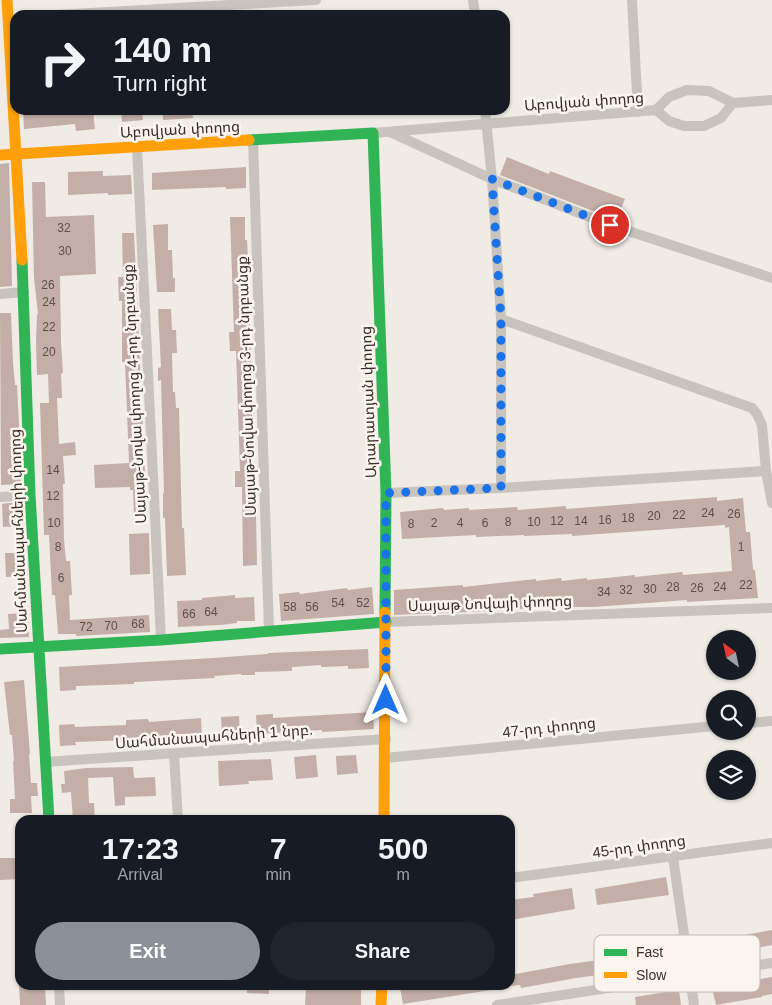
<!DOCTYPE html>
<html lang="en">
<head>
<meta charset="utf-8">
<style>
  :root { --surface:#171b24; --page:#20242c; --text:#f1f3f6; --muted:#9ea1a6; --accent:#8c9099 }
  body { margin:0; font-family:Arial,"Noto Sans Armenian",sans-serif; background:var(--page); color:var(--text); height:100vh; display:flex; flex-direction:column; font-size:19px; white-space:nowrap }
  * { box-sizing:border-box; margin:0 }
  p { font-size:16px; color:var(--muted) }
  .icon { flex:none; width:28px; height:28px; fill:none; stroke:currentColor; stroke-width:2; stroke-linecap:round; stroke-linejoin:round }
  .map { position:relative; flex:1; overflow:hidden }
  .panel { position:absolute; left:15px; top:815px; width:500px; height:175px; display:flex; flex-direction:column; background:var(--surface); border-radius:15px; box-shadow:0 1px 4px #0004 }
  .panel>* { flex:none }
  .top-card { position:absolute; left:10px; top:10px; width:500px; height:105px; border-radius:15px; box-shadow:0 1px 4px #0004; background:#171b24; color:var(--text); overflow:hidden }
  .needle { width:32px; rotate:327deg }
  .fabs { position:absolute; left:706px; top:630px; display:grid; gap:10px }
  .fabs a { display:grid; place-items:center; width:50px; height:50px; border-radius:50%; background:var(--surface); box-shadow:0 1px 4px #0004; font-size:25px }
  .pin { position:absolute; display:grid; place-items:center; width:42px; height:42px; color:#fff; margin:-21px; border:2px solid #fff; border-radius:50%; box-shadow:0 1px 5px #0007 }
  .me { position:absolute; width:55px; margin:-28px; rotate:0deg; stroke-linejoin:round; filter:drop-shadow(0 0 4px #0008) }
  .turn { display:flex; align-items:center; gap:18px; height:105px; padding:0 20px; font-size:22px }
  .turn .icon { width:65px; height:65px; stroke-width:2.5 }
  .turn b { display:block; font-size:35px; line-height:42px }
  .eta { display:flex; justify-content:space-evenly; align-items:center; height:85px; text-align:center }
  .eta b { font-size:30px; font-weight:700; line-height:35px }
  .primary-button { display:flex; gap:10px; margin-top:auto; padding:10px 20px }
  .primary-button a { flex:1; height:58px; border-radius:30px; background:var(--accent); color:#fff; font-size:20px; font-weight:700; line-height:58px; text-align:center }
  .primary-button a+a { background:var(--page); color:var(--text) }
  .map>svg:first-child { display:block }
  .building { fill:#c3afa7 }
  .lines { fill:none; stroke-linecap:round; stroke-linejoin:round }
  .street { stroke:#c9c3be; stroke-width:10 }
  .fast { stroke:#30b455; stroke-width:11 }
  .slow { stroke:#ff9f0a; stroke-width:11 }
  .route { stroke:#1a73e8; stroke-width:9; stroke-dasharray:0 16.2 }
  .labels { text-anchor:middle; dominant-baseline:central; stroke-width:5; stroke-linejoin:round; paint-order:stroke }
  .number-label { font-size:12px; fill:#5d504a }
  .street-label { font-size:15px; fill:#3b302b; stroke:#fbf5ee }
  .key { fill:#fbf5ee; stroke:#c1bab4; stroke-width:1 }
  .key-label { font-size:14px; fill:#3b302b }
</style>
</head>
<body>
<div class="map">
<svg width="772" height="1005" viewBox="0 0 772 1005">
  <rect width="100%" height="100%" fill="#f0ebe5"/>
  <path class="building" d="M23 110H93L95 129 76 131 75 124 24 129Z
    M121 110H142L143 120 122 122Z
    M163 110H192L193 118 163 120Z
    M507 157 549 174 550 171 625 199 616 220 500 175Z
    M9 163 12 286 0 287V164Z
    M246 167V188L226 189V187L152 190V173Z
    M103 171V176L131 175 132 194 108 195V193L68 195V172Z
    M32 182H45L46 217 94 215 96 274 60 276 61 342 63 373 61 374 62 398H57L59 444 75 442 76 455 63 456 65 484H63L64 540 66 561H70L72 595H69L70 620 149 615 150 632 76 636V634H58L55 595H52L49 535H44L40 403H49L48 374 37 375 36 343 37 314H38L34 278Z
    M230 217H245V240H247L249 279H247V297H249L252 405V432H250L252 470H255L257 565 243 566 242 487H235V471H240L236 351H230L229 332H234Z
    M168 224V250H172L173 278H175V292H157L153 225Z
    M122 233H134L147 516 134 517 133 490H130V487L95 488 94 465 129 463 125 362H122V301H119L118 277H123Z
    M158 309H171L172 330H176L177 353H172L173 392H175L176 408H179L182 528H184L186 575 167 576 165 518H163V493H164L161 380 158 381V368L161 367Z
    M0 313H11L13 363 15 385H17L19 425 21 484 1 485Z
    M717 497V501L743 498 746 532H750L753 570H755L758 598 687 602V600L594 607H543L496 611 394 615V590L463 585V587L536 579V581L561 578 562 581 587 578V580L635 575V577L682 572 683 575 732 571 729 527 725 528V525L572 536V534L524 536V535L476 537V535L402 539 400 512 443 508 444 510 469 508V510L517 507 518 510 566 506V509Z
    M8 503H22L23 526 3 527 2 504Z
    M149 533 150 574 130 575 129 534Z
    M5 553H25L26 576 6 577Z
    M372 587 374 614 281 621 279 594 299 592 300 594 347 588 348 590Z
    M235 595V598L254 597 255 621H237V623L220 625 178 627 177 601 202 600V598Z
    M28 613 29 637 0 638V630L9 629 8 614Z
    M368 649 369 668 348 669V666L321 667V665L292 667V671L255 672V675H241V674L214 676 215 678 134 682V684L76 686V690L60 691 59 667 213 658 268 654V653Z
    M24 680 30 754H29L31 783H37L38 796H31L32 813H10V799H15L13 761H14L12 735H10L4 682Z
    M373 712 374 729 322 732V730L257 734 256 715 273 714V718Z
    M239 716 240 735 222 736 221 717Z
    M201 718 202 736 160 740V739L75 742 76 745 60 746 59 725 74 724 75 727 126 725V720L148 719 149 722Z
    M316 755 318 777 296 779 294 757Z
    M356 755 358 773 337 775 336 756Z
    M271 759 273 780 248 781 249 784 219 786 218 761Z
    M133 767 134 778 155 777 156 796 125 797V805L115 806 113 777 88 778 89 803H94L95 820H73L71 792 62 793 61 784H65L64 771 86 768Z
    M0 858H20V879L0 880Z
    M666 877 669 895 597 905 595 889Z
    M572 888 575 909 510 920V900L534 897 533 894Z
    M772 930V945L710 957 708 938 728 935V938Z
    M670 948 672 965 576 978 521 988 520 985 510 986V975L570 964 655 952V951Z
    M772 977V994L762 996V997L716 1005 712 988Z
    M19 985H45L46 1005H20Z
    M247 985H269V994L247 993Z
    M418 985H491V990L403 1004 400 988Z
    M306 987 361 988V1005H305Z
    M679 990 681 1005H636L635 997Z"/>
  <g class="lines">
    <path class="street" d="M473 0 475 15
      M632 0 638 112
      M56 15 316 0
      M485 110 492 179 501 319V488
      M656 110 669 121 684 126H704L721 118 733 103
      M390 132 492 179 610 225 772 278
      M373 133 656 110 669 97 687 90 709 91 733 103 772 100
      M253 140 269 631
      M137 147 161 640
      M0 294 24 292
      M501 319 752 408 757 414 762 425 766 471 772 503
      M386 493 501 488 766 471
      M0 497 30 495
      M386 622 772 608
      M748 723 772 721
      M174 754 178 820
      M385 758 715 726
      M45 762 386 739
      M673 857 694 1005
      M510 878 772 843
      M59 985 60 1005
      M497 1005 772 963"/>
    <path class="fast" d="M249 140 373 133 386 493 385 612
      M22 260 30 495 49 820
      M0 649 161 640 386 622"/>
    <path class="slow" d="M7 0 22 260
      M0 155 249 140
      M384 820 385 612
      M381 1005 382 985"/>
  </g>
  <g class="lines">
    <path class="route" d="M386 700V493L501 488V319L492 179 610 225"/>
  </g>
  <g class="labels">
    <g class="number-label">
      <text x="64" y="228">32</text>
      <text x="65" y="251">30</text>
      <text x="48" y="285">26</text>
      <text x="49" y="302">24</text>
      <text x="49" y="327">22</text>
      <text x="49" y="352">20</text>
      <text x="53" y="470">14</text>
      <text x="53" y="496">12</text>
      <text x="708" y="513">24</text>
      <text x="734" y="514">26</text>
      <text x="679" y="515">22</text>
      <text x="654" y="516">20</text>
      <text x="628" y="518">18</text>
      <text x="605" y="520">16</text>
      <text x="557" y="521">12</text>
      <text x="581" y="521">14</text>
      <text x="508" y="522">8</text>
      <text x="534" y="522">10</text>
      <text x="54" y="523">10</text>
      <text x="434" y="523">2</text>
      <text x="460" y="523">4</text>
      <text x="485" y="523">6</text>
      <text x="411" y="524">8</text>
      <text x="58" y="547">8</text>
      <text x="741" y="547">1</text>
      <text x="61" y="578">6</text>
      <text x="746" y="585">22</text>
      <text x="673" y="587">28</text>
      <text x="720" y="587">24</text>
      <text x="697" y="588">26</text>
      <text x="650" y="589">30</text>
      <text x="626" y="590">32</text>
      <text x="604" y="592">34</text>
      <text x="338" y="603">54</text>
      <text x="363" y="603">52</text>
      <text x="290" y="607">58</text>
      <text x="312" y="607">56</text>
      <text x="211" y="612">64</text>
      <text x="189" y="614">66</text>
      <text x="138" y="624">68</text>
      <text x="111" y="626">70</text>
      <text x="86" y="627">72</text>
    </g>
    <g class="street-label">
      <text transform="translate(584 101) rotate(-4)">Աբովյան փողոց</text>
      <text transform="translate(180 129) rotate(-3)">Աբովյան փողոց</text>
      <text transform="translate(246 386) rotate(-92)">Սայաթ-Նովա փողոց 3-րդ նրբանցք</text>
      <text transform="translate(134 394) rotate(-93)">Սայաթ-Նովա փողոց 4-րդ նրբանցք</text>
      <text transform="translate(368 402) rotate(-92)">Արարատյան փողոց</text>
      <text transform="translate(18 531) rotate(-92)">Սահմանապահների փողոց</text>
      <text transform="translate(490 603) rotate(-2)">Սայաթ Նովայի փողոց</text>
      <text transform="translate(549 727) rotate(-6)">47-րդ փողոց</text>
      <text transform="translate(214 736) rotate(-4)">Սահմանապահների 1 նրբ.</text>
      <text transform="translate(639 846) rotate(-8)">45-րդ փողոց</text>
    </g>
  </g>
  <rect x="594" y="935" width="166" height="57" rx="8" class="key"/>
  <rect x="604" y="949" width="23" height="7" fill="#30b455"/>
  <rect x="604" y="972" width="23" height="6" fill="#ff9f0a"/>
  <g class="key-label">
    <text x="636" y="957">Fast</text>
    <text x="636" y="980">Slow</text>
  </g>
</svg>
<div class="fabs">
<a><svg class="needle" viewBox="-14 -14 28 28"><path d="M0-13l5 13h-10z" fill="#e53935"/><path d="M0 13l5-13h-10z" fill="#9ea1a6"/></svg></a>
<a><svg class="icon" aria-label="search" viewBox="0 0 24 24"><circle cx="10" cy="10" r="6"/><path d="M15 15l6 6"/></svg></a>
<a><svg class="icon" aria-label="layers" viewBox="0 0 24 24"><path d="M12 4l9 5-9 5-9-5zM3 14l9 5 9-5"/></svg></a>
</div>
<div class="pin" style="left:610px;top:225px;background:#d93025"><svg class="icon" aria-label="arrive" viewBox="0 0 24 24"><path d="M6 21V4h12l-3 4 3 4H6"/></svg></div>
<svg class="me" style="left:386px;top:700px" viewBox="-20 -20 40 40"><path d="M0-17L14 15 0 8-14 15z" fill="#1a73e8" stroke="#fff" stroke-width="4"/></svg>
<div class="top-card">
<div class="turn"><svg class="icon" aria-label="right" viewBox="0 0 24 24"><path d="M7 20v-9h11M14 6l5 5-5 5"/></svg><div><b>140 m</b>Turn right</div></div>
</div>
<section class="panel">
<div class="eta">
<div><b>17:23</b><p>Arrival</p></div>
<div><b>7</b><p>min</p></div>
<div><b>500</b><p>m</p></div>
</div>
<div class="primary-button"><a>Exit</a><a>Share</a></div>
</section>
</div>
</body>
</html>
